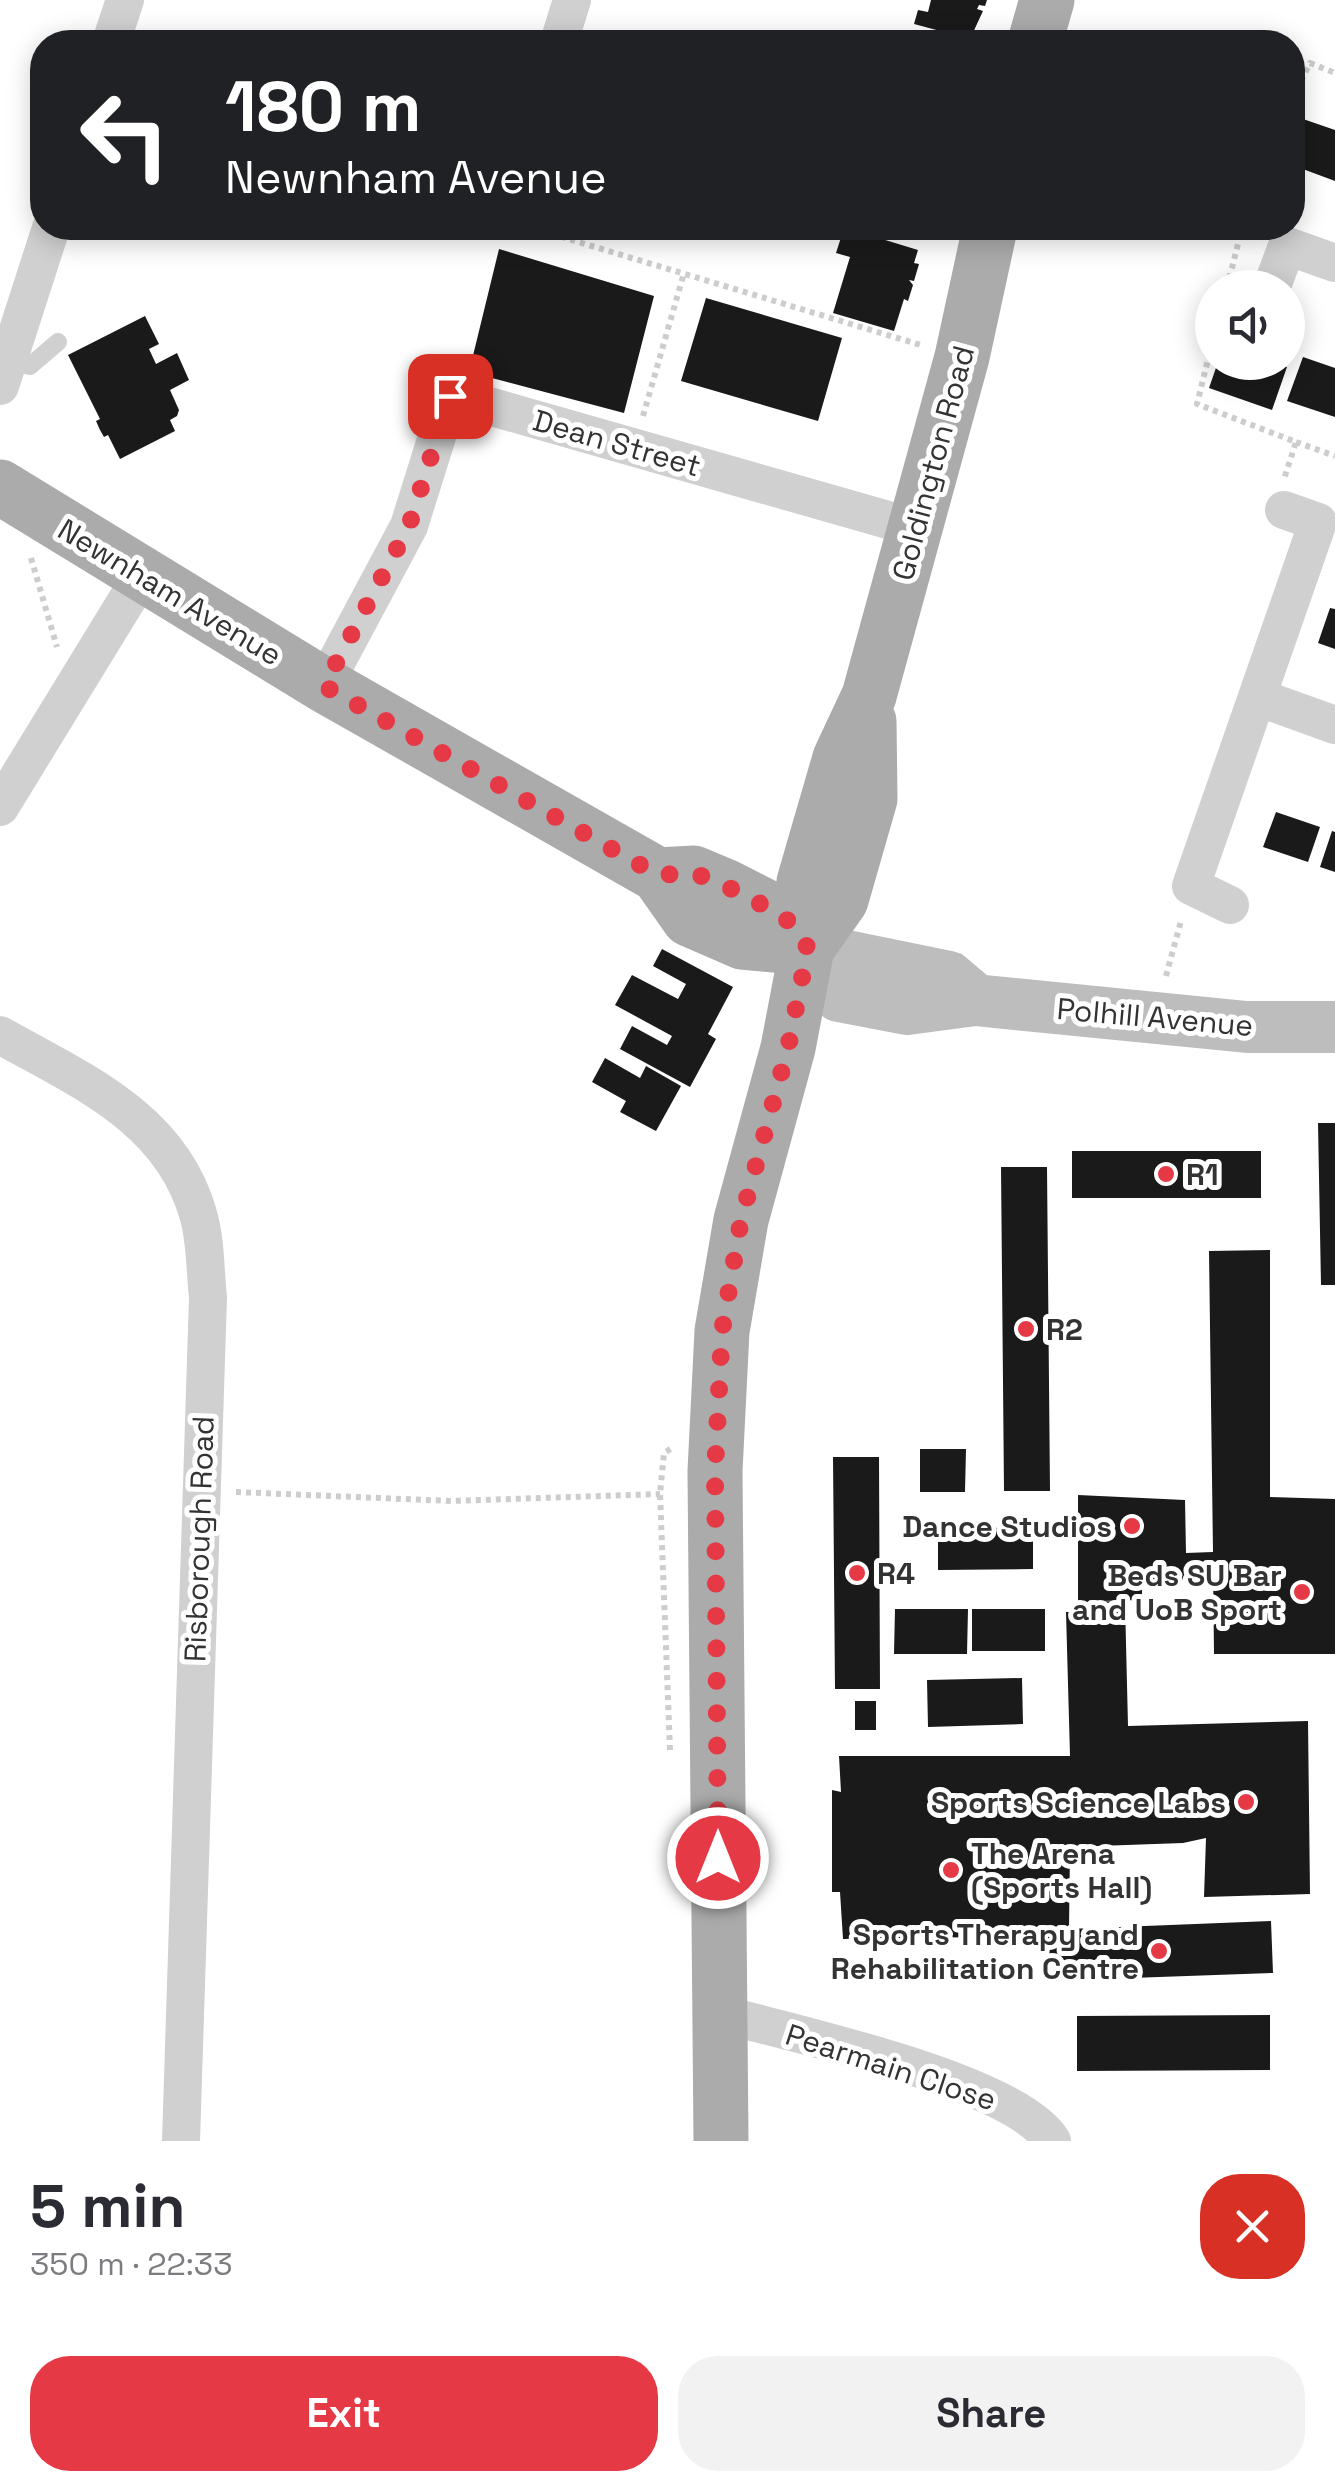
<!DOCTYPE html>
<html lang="en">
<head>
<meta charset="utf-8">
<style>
  :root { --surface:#fff; --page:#f2f2f3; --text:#2b2b33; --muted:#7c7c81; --accent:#e63946 }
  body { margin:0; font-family:"Space Grotesk",sans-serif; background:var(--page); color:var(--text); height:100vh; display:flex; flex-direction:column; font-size:38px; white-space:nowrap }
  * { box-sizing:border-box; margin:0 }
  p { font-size:32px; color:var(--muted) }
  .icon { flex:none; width:55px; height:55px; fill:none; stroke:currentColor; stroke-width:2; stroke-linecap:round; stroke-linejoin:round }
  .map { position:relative; height:2141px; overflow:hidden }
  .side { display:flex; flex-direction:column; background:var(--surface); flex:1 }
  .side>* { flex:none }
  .hud { position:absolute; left:30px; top:30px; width:1275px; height:210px; border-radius:40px; box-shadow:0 5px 25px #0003; background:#202124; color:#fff; overflow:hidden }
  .controls { position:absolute; left:1195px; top:270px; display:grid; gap:20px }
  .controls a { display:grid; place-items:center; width:110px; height:110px; border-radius:50%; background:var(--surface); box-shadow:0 5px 25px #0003; font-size:50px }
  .pin { position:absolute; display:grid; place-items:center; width:85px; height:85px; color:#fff; margin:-42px; border-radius:20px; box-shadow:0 5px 15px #0006 }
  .me { position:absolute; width:110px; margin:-55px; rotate:0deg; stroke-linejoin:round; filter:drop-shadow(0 0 8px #0008) }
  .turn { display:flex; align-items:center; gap:35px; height:210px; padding:0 30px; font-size:45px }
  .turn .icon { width:130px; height:130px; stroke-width:2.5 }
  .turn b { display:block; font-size:70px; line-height:85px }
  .round { display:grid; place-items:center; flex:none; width:105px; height:105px; border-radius:40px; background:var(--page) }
  .head { display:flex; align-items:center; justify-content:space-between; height:170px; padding:0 30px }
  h1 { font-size:60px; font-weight:700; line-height:75px }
  .primary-button { display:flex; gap:20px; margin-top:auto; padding:20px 30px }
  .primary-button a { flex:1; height:115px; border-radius:40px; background:var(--accent); color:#fff; font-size:40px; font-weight:700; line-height:115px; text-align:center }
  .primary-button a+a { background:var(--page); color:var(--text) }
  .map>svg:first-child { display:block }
  .building { fill:#1a1a1a }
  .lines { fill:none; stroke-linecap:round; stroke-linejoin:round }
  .path { stroke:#cdcdcd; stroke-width:6; stroke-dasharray:5 5; stroke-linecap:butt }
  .lane { stroke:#d0d0d0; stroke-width:18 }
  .street { stroke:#d0d0d0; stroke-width:38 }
  .secondary { stroke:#bdbdbd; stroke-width:52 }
  .primary { stroke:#ababab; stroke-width:55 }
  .route { stroke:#e63946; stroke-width:18; stroke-dasharray:0 32.4 }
  .poi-dot { fill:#e63946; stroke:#fff; stroke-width:4 }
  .labels { text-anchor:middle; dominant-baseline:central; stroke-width:10; stroke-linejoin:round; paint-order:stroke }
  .street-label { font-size:30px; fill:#333; stroke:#fff }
  .poi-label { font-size:30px; font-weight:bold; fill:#333; stroke:#fff; text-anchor:start }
</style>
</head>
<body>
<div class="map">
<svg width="1335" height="2141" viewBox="0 0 1335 2141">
  <rect width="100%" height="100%" fill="#fff"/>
  <path class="building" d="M931 0H987L985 6 979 5 977 9 983 11 970 39 914 24 918 10 928 12Z
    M1303 119 1335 130V181L1292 165V148Z
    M844 228H860L859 232 918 250 914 263 919 264 914 281 909 280 913 285 908 301 904 299 894 331 833 313 850 257 836 253Z
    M499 249 654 296 624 413 469 372Z
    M706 298 842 338 818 421 681 381Z
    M145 316 159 344 149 349 156 364 177 353 189 380 170 390 179 410 177 416 170 420 175 431 120 459 108 435 104 437 100 430 96 421 100 419 68 355Z
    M1303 357 1335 368V417L1287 401Z
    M1218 362H1274L1287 367 1272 410 1209 388Z
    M1330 608 1335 609V649L1318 643Z
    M1276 812 1320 827 1308 862 1263 847Z
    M1332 831 1335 832V872L1320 867Z
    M662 949 733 987 708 1034 716 1039 690 1087 620 1049 632 1026 667 1045 672 1036 615 1005 632 975 678 999 686 984 653 966Z
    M605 1058 640 1078 646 1066 681 1086 656 1131 620 1112 626 1101 592 1082Z
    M1318 1123H1335V1285H1321Z
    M1072 1151H1261V1198H1072Z
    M1001 1167H1047L1050 1491H1004Z
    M1270 1250V1497L1335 1499V1654H1214L1213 1566H1192V1580H1142V1600L1101 1601 1125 1602 1128 1726 1308 1721 1310 1894 1204 1897 1206 1838 1183 1843 1070 1847 1069 1929 1271 1921 1273 1973 1046 1981 1045 1936 843 1939 840 1892H832V1790L841 1792 839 1756H1070L1066 1612H1078V1495L1185 1500 1186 1553 1213 1552 1209 1251Z
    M920 1449H966L965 1492H920Z
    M833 1457H879L880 1689H835Z
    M1033 1527V1569L938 1570V1529Z
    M895 1609H968L967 1654H894Z
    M972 1609H1045V1651H972Z
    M1022 1678 1023 1724 928 1727 927 1680Z
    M855 1701H876V1730H855Z
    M1270 2015V2070L1077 2071V2016Z"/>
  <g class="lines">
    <path class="path" d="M1292 99 1310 63 1335 73
      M532 228 924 346
      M1227 288 1242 228
      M1212 343 1197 404 1296 442 1284 479
      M643 416 684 273
      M1296 442 1335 456
      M31 558 57 647
      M1166 976 1181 921
      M236 1492 451 1501 660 1494
      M670 1750 660 1494 664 1453 672 1448"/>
    <path class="lane" d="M9 361 30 366 58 342"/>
    <path class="street" d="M111 42 125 0
      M559 42 572 0
      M1274 281 1287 246 1335 263
      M0 386 51 228
      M324 685 409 526 450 395 916 528
      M1257 697 1335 725
      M0 807 141 577
      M1230 905 1191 886 1318 522 1284 510
      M0 1035C80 1080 171 1118 198 1214 206 1240 205 1271 208 1297L181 2141
      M718 2013C790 2033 1016 2081 1052 2141"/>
    <path class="secondary" d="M807 948 839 996 907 1009 975 1000 1247 1027H1335
      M807 948 949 977 975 999"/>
    <path class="primary" d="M1035 42 1047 0
      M0 487 324 685 658 875 694 873 725 886 784 916 807 948
      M658 875 689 919 742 942 807 948
      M807 948 841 900 870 799 869 721
      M721 2141 715 1471 722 1331 741 1220 788 1048 807 948 804 882 840 758 869 696 962 357 990 228"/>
  </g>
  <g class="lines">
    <path class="route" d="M450 396 409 526 324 686 658 875 694 873 726 886 784 916 808 948 788 1048 741 1220 722 1331 715 1471 718 1858"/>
  </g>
  <g class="poi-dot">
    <circle cx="1166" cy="1174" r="10"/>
    <circle cx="1026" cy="1329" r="10"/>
    <circle cx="1132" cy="1526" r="10"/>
    <circle cx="857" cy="1573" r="10"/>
    <circle cx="1302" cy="1592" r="10"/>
    <circle cx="1246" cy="1802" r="10"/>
    <circle cx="951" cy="1870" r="10"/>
    <circle cx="1159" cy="1951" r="10"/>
  </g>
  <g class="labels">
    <g class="street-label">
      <text transform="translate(617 443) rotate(16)">Dean Street</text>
      <text transform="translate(933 463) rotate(-75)">Goldington Road</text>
      <text transform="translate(170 592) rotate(31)">Newnham Avenue</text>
      <text transform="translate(1155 1017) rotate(5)">Polhill Avenue</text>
      <text transform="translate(199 1539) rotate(-88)">Risborough Road</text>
      <text transform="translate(891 2067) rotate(18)">Pearmain Close</text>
    </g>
    <g class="poi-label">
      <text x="1186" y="1174">R1</text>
      <text x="1046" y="1329">R2</text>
      <text x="1112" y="1526" text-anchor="end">Dance Studios</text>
      <text x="877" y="1573">R4</text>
      <text x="1282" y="1575" text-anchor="end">Beds SU Bar<tspan x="1282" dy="34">and UoB Sport</tspan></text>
      <text x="1226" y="1802" text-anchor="end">Sports Science Labs</text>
      <text x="971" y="1853">The Arena<tspan x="971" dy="34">(Sports Hall)</tspan></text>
      <text x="1139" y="1934" text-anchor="end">Sports Therapy and<tspan x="1139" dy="34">Rehabilitation Centre</tspan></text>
    </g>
  </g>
</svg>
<div class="controls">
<a><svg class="icon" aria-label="sound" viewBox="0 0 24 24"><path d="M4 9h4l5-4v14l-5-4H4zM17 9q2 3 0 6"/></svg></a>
</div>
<div class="pin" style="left:450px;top:396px;background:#d93025"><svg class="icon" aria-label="arrive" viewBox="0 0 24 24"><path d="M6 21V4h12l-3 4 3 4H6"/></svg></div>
<svg class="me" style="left:718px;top:1858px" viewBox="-20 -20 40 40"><circle r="17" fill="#e63946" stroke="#fff" stroke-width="3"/><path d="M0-11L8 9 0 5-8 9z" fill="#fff"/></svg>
<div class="hud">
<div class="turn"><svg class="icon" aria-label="left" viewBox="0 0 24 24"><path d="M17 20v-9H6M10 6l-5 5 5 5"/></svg><div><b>180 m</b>Newnham Avenue</div></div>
</div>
</div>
<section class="side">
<div class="head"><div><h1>5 min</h1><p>350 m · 22:33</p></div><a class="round" style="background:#d93025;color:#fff"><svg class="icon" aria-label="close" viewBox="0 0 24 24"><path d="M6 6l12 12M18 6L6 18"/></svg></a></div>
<div class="primary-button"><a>Exit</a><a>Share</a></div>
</section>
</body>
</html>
